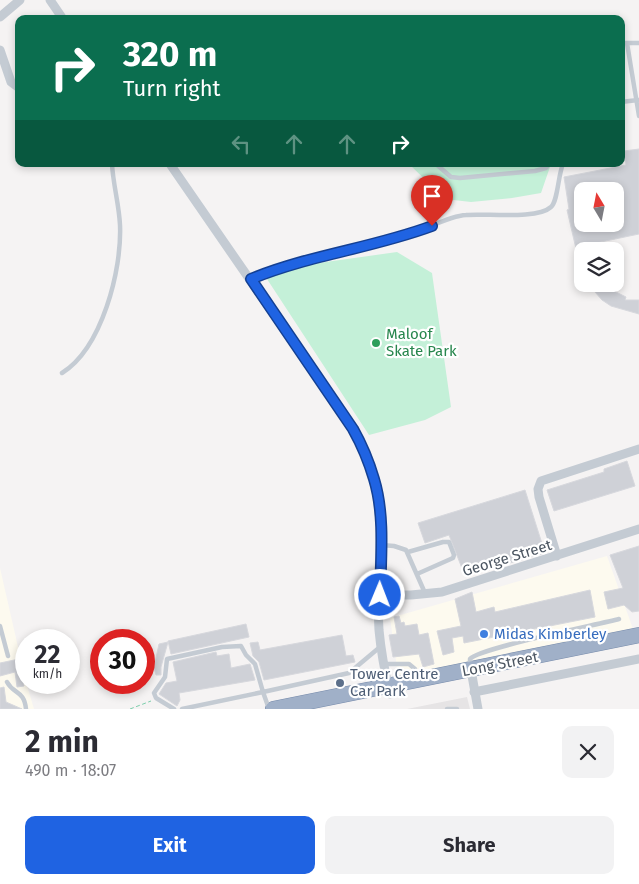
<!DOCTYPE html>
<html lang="en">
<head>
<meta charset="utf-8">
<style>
  :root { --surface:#fff; --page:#f2f2f3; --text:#2b2b33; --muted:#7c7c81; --accent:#1f63e2 }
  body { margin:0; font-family:"Fira Sans",sans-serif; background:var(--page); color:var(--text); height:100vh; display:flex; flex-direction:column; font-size:19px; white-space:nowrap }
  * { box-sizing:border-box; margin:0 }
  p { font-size:16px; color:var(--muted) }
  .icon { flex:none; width:28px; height:28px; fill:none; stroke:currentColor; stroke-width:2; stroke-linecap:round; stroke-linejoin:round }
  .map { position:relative; height:709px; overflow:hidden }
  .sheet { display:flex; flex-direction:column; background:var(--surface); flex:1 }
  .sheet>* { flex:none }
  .banner { position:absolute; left:15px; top:15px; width:610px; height:152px; border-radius:10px; box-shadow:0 2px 8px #0003; background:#0b6e4f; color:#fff; overflow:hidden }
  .needle { width:32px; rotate:350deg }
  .buttons { position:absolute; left:574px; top:182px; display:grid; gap:10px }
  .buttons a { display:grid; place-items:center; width:50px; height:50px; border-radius:10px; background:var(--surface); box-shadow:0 2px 8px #0003; font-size:25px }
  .speed { position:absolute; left:15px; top:629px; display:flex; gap:10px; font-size:25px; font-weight:700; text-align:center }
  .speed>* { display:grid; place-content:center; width:65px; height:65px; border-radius:50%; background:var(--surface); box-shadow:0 2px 8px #0003; line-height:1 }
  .speed small { font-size:12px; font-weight:400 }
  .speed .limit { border:8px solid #d22; background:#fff; color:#111 }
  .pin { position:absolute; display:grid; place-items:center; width:42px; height:42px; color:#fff; margin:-51px -21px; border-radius:50% 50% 50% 0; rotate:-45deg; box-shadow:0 0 5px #0007 }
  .pin .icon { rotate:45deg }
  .me { position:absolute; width:55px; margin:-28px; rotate:1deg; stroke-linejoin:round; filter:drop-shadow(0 0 4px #0008) }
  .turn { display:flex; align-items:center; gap:18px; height:105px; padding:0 25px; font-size:22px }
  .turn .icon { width:65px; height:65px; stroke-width:2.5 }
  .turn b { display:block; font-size:35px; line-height:42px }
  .lanes { display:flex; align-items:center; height:48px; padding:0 25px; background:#0003; justify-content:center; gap:25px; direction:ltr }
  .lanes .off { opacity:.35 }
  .round { display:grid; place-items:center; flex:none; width:52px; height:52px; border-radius:10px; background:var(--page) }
  .overview { display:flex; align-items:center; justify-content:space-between; height:85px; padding:0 25px }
  h1 { font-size:30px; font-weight:700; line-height:38px }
  .primary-button { display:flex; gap:10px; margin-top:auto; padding:10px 25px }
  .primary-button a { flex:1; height:58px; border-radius:10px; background:var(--accent); color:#fff; font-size:20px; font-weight:700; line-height:58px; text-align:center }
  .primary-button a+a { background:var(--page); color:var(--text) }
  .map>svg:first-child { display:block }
  .commercial { fill:#fdfaef }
  .education { fill:#e6e4e5 }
  .green { fill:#c4f0d8 }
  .building { fill:#cfd1d7; stroke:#d7d8dd; fill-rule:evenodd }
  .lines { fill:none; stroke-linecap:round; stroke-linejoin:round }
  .trunk-casing { stroke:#778bab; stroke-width:16 }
  .path { stroke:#7cceac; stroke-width:1; stroke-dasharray:4 2.5; stroke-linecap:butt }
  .service { stroke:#c4cbd3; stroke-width:4.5 }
  .minor { stroke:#c4cbd3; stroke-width:9 }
  .trunk { stroke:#a0b0c8; stroke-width:15 }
  .route-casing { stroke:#144093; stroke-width:12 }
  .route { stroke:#1f63e2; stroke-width:9 }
  .leisure-dot { fill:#2e9e5b; stroke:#fff; stroke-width:2 }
  .shop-dot { fill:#3f7fe0; stroke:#fff; stroke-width:2 }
  .service-dot { fill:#5c6f8a; stroke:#fff; stroke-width:2 }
  .labels { text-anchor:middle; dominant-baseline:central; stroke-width:4.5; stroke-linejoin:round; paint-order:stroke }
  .leisure-label { font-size:15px; fill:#27864d; stroke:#fff; text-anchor:start }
  .street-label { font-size:15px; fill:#4a5460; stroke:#fff }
  .shop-label { font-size:15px; fill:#366cbe; stroke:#fff; text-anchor:start }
  .service-label { font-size:15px; fill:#4e5e75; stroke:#fff; text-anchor:start }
</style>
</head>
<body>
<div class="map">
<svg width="639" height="709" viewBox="0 0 639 709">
  <rect width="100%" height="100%" fill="#f5f3f3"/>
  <path class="commercial" d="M607 556 633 629 471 670 398 675 390 618Z
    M0 568 26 682 34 709H0Z"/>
  <path class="education" d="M467 697 470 709H407Z"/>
  <path class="green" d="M409 164H551L541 193 512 198 471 202 445 199Z
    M397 252 432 273 451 407 425 420 369 435 267 279 283 268Z"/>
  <path class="building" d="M639 149V234L596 243 598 251H582V266H580L567 210 569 209 564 177 626 165 624 151ZM582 191H615V224H582Z
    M588 284H606L614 291 626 297 625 300H639V314L611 306 602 300Z
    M627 461 635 486 554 511 547 490 604 472V469Z
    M525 490 545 553 496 567 495 564 465 576 449 535 425 543 418 523Z
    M639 546V611L632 612 624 605 608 609 604 592 623 588 610 555Z
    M590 590 595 617 464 643 463 636 452 638 454 652 443 655 437 631 461 626 455 599 472 592 476 612 494 607 495 612Z
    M399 616 401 623 404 622 405 626 417 624 419 635 428 633 434 664 423 667 419 654 393 657 389 635 397 634 394 617Z
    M246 624 249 637 171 654 168 641Z
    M342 635 346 656 353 655 355 662 264 680 259 662 253 656 250 643 258 642 260 650Z
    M168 642 161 667V675H156L154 667 159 644Z
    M216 652 217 656 229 654 231 668 250 664 255 680 179 693 180 700 177 706 159 694 166 683 177 681 173 662Z
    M19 659 24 686 17 687 15 672 0 676V663Z
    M4 687 6 702 22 709H0V688Z"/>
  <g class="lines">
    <g class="trunk-casing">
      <path id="trunk" d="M273 709 639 635"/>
    </g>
    <path class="path" d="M130 709 151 701"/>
    <path class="service" d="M621 43H639
      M627 43 639 116
      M621 102 638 100
      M436 164 451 177 460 178 535 171 546 168 549 164
      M251 279 273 270C320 257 369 248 416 232 431 227 449 216 466 215 485 213 537 220 551 207 558 201 558 175 563 164
      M62 373C102 348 122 270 120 225 119 204 113 184 112 164
      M381 545 394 546 406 550 425 593
      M408 552 443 542H449L454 555 453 558 417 574
      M0 626 8 656
      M384 664H409L415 669 417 676
      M470 666V659C479 648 596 625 619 619
      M7 682C14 695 24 690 26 709
      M174 709 156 698 154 693 165 677 167 659 222 647 241 646 246 655 255 664 263 692 182 709
      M269 709 263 692 349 673 380 647
      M447 709H457"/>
    <path class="minor" d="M50 0 63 19
      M0 17 20 0
      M0 50 11 82 19 88
      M170 164 353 429C362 446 371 464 375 482 385 531 376 581 379 630 381 652 385 673 390 694
      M557 556 539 497 538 489 541 481 639 449
      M380 595H411L442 592 639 529
      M471 670 478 709
      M474 692 639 659"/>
    <use href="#trunk" class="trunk"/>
  </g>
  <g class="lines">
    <g class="route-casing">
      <path id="route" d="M380 595C381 557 385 515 374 479 369 462 362 445 353 429L251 279C309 255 373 248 432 226"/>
    </g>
    <use href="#route" class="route"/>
  </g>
  <circle class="leisure-dot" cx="376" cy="343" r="5"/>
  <circle class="shop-dot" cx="484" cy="634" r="5"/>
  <circle class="service-dot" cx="340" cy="683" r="5"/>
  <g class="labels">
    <g class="leisure-label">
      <text x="386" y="334">Maloof<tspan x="386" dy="17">Skate Park</tspan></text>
    </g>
    <g class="street-label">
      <text transform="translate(507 558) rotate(-17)">George Street</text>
      <text transform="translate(500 664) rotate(-11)">Long Street</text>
    </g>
    <g class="shop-label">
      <text x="494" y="634">Midas Kimberley</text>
    </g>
    <g class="service-label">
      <text x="350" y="674">Tower Centre<tspan x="350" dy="17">Car Park</tspan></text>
    </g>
  </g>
</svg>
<div class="buttons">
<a><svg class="needle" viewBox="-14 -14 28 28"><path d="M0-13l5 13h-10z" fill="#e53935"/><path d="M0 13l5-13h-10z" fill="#7c7c81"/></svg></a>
<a><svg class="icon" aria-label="layers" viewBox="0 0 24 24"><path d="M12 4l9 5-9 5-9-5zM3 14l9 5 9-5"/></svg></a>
</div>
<div class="speed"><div>22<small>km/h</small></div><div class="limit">30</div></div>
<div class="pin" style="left:432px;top:226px;background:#d93025"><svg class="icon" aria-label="arrive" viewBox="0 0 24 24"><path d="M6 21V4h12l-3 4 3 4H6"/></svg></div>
<svg class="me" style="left:380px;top:595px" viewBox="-20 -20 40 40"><circle r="17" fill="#1f63e2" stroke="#fff" stroke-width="3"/><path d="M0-11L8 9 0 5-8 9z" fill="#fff"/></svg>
<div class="banner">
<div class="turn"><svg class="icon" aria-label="right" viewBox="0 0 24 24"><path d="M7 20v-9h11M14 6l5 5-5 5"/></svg><div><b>320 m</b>Turn right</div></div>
<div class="lanes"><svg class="icon off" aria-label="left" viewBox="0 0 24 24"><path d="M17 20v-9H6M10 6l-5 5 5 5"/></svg><svg class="icon off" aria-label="ahead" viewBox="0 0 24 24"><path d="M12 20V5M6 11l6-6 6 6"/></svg><svg class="icon off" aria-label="ahead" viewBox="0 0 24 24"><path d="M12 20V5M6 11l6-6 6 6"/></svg><svg class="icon" aria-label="right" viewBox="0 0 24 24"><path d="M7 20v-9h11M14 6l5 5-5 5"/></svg></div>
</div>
</div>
<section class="sheet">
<div class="overview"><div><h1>2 min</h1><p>490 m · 18:07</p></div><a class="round"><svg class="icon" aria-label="close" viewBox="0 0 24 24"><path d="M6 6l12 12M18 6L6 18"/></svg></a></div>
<div class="primary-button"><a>Exit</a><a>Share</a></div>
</section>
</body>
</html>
